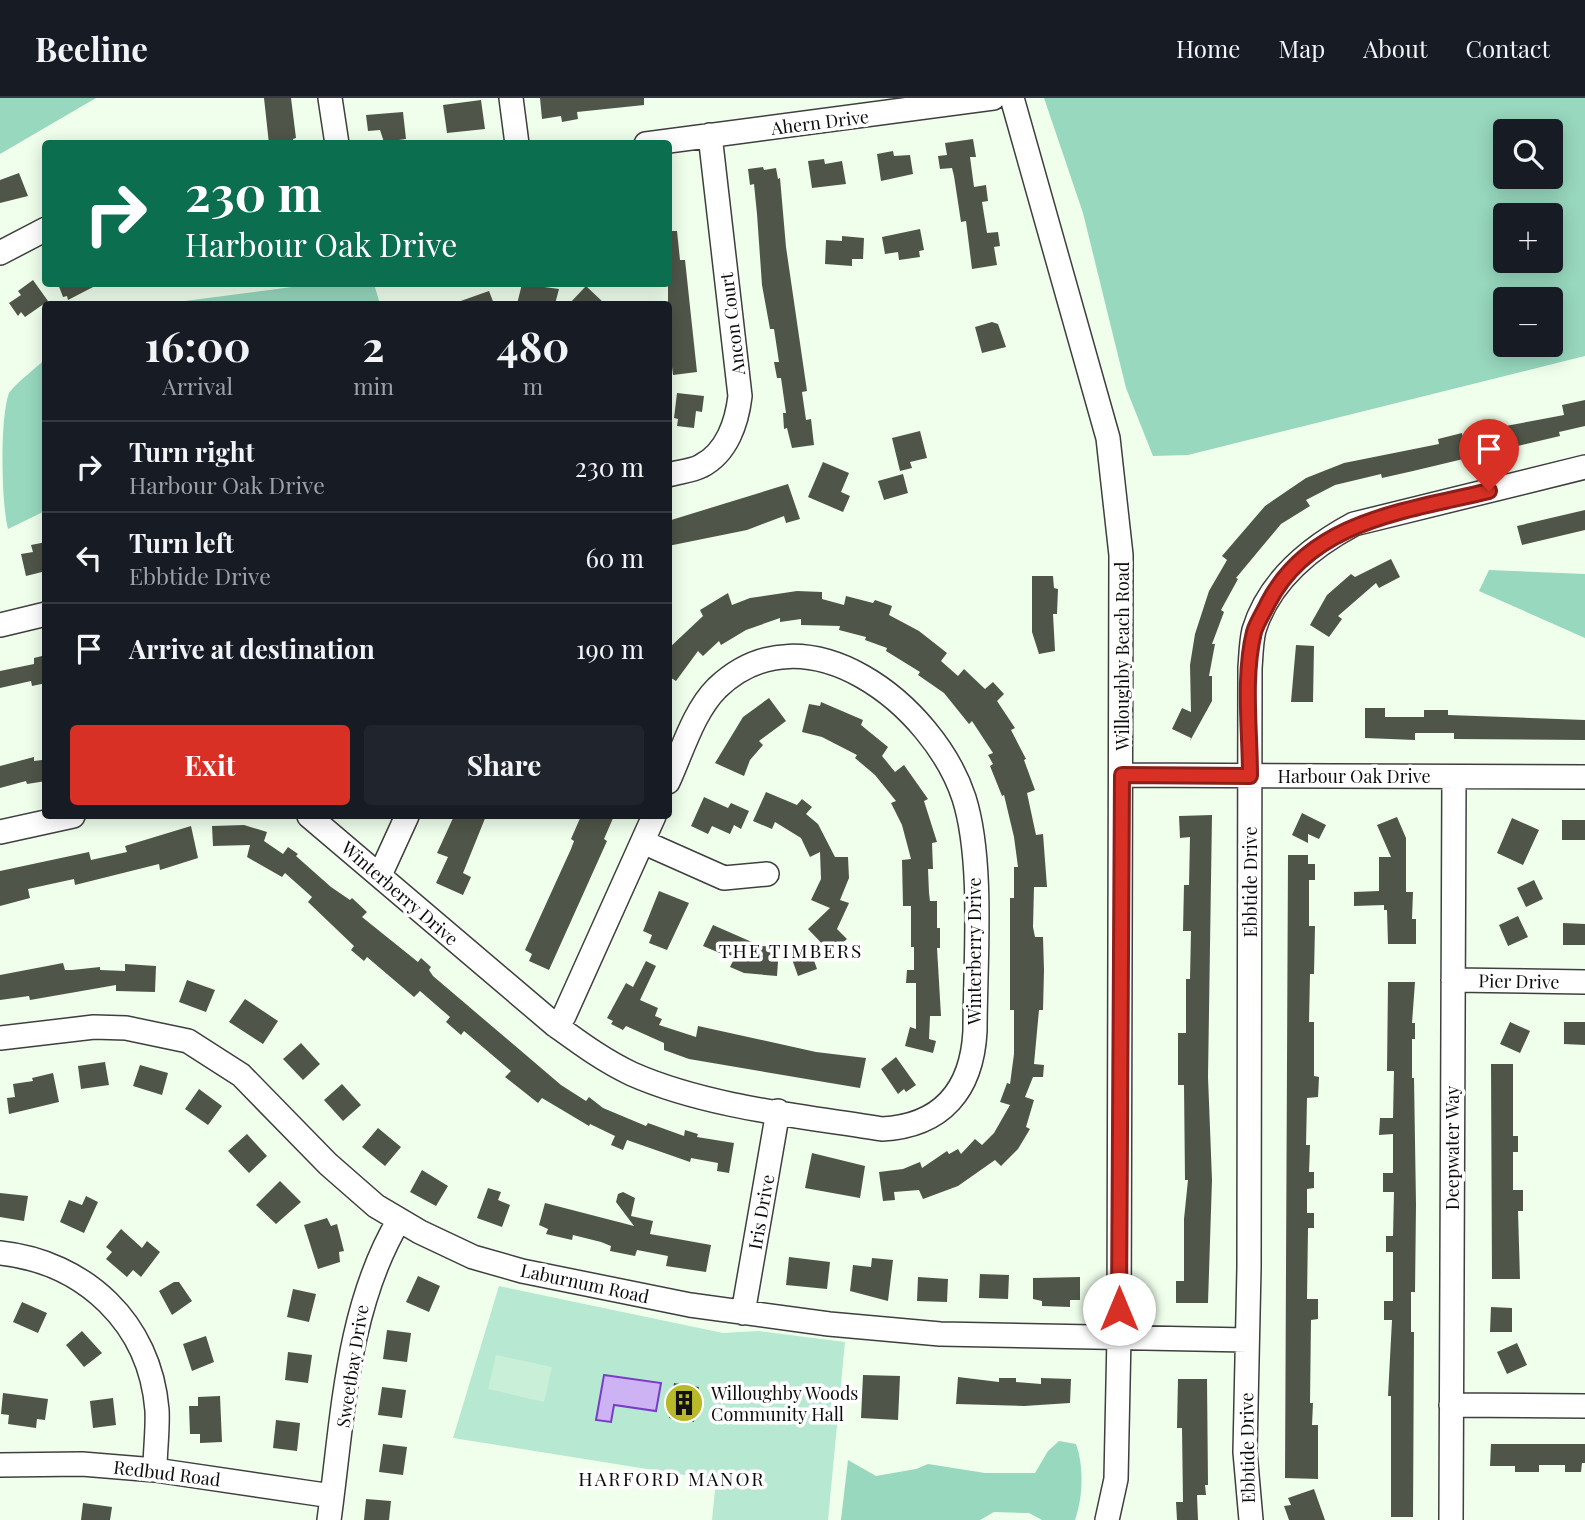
<!DOCTYPE html>
<html lang="en">
<head>
<meta charset="utf-8">
<style>
  :root { --surface:#171b24; --page:#20242c; --text:#f1f3f6; --muted:#9ea1a6; --line:#363941; --accent:#d93025 }
  body { margin:0; font-family:"Playfair Display",serif; background:var(--page); color:var(--text); height:100vh; display:flex; flex-direction:column; font-size:26px; white-space:nowrap }
  * { box-sizing:border-box; margin:0 }
  p { font-size:23px; color:var(--muted) }
  .icon { flex:none; width:38px; height:38px; fill:none; stroke:currentColor; stroke-width:2; stroke-linecap:round; stroke-linejoin:round }
  .map { position:relative; flex:1; overflow:hidden }
  .panel { position:absolute; left:42px; top:203px; width:630px; height:518px; display:flex; flex-direction:column; background:var(--surface); border-radius:7px; box-shadow:0 4px 18px #0003 }
  .panel>* { flex:none }
  .hud { position:absolute; left:42px; top:42px; width:630px; height:147px; border-radius:7px; box-shadow:0 4px 18px #0003; background:#0b6e4f; color:#fff; overflow:hidden }
  .buttons { position:absolute; left:1493px; top:21px; display:grid; gap:14px }
  .buttons a { display:grid; place-items:center; width:70px; height:70px; border-radius:7px; background:var(--surface); box-shadow:0 4px 18px #0003; font-size:35px }
  .pin { position:absolute; display:grid; place-items:center; width:60px; height:60px; color:#fff; margin:-72px -30px; border-radius:50% 50% 50% 0; rotate:-45deg; box-shadow:0 0 7px #0007 }
  .pin .icon { rotate:45deg }
  .me { position:absolute; width:77px; margin:-38px; rotate:0deg; stroke-linejoin:round; filter:drop-shadow(0 0 5px #0008) }
  .turn { display:flex; align-items:center; gap:24px; height:147px; padding:0 28px; font-size:32px }
  .turn .icon { width:91px; height:91px; stroke-width:2.5 }
  .turn b { display:block; font-size:49px; line-height:60px }
  .eta { display:flex; justify-content:space-evenly; align-items:center; height:119px; text-align:center }
  .eta b { font-size:42px; font-weight:700; line-height:49px }
  .button { display:flex; gap:14px; margin-top:auto; padding:14px 28px }
  .button a { flex:1; height:80px; border-radius:7px; background:var(--accent); color:#fff; font-size:28px; font-weight:700; line-height:80px; text-align:center }
  .button a+a { background:var(--page); color:var(--text) }
  ul { padding:0; list-style:none }
  li { display:flex; align-items:center; gap:21px; height:91px; padding:0 28px; border-top:2px solid var(--line) }
  li div { flex:1 }
  li b { display:block; font-size:26px }
  li em { font-style:normal }
  header { display:flex; align-items:center; gap:42px; box-sizing:border-box; height:98px; padding:0 35px; background:var(--surface); border-bottom:2px solid var(--line) }
  header strong { font-size:33px }
  nav { display:flex; gap:38px; margin-inline-start:auto; font-size:24px }
  .map>svg:first-child { display:block }
  .green { fill:#b7e8d1 }
  .forest { fill:#97d8be; fill-rule:evenodd }
  .pitch { fill:#c9efd8 }
  .water { fill:#ceb3f4; stroke:#7b3bc9; stroke-width:2 }
  .building { fill:#505549 }
  .lines { fill:none; stroke-linecap:round; stroke-linejoin:round }
  .minor-casing { stroke:#3f3f3f; stroke-width:26 }
  .minor { stroke:#fff; stroke-width:23 }
  .route-casing { stroke:#8d1f18; stroke-width:18 }
  .route { stroke:#d93025; stroke-width:12 }
  .labels { text-anchor:middle; dominant-baseline:central; stroke-width:7; stroke-linejoin:round; paint-order:stroke }
  .street-label { font-size:18px; fill:#0c0c0c; stroke:#fff }
  .poi-label { font-size:18px; fill:#0c0c0c; stroke:#fff; text-anchor:start }
  .neighbourhood-label { font-size:19px; letter-spacing:2px; fill:#0c0c0c; stroke:#fff }
</style>
</head>
<body>
<header>
<strong>Beeline</strong>
<nav><a>Home</a><a>Map</a><a>About</a><a>Contact</a></nav>
</header>
<div class="map">
<svg width="1585" height="1422" viewBox="0 0 1585 1422">
  <rect width="100%" height="100%" fill="#efffec"/>
  <path class="green" d="M499 1188 723 1235 759 1233 845 1244 828 1422H712L716 1382 453 1340Z"/>
  <path class="forest" d="M0 0H96L0 56Z
    M1044 0H1585V258L1188 357 1153 358 1126 290 1083 115ZM1550 33V79H1505V33ZM1505 117H1550V163H1505ZM1550 201V247H1505V201Z
    M315 186H374L380 206H162Z
    M45 261V413L8 431C1 403 0 320 9 295 18 283 34 272 45 261Z
    M1489 472 1585 476V540L1479 493Z
    M1059 1343 1076 1346C1084 1368 1083 1400 1075 1422H1042L1029 1415 994 1414 980 1422H841L848 1362 876 1378 916 1371 928 1366 985 1375H1035L1048 1353Z"/>
  <path class="pitch" d="M496 1257 552 1269 544 1304 488 1291Z"/>
  <path class="water" d="M604 1277 661 1285 656 1313 614 1307 611 1324 596 1322Z"/>
  <path class="building" d="M264 0H291L296 40 293 41 294 46H269Z
    M540 0H644V7L577 14 578 21 562 24 561 18 542 21Z
    M481 2 485 31 447 35 443 7Z
    M403 14 406 41 384 44 380 32 368 33 366 17Z
    M973 41 976 59H970L974 89 986 87 988 103 982 104 987 135 998 134 1000 148 994 149 997 167 972 171 966 123 961 124 954 78 952 70 940 71 938 58 947 57 945 45Z
    M893 53 894 58 910 57 913 76 881 83 877 56Z
    M824 61 825 66 842 63 846 86 812 90 808 63Z
    M763 69 764 72 776 70 778 81 780 80 786 149 807 293 802 294 806 322 811 321 814 347 792 350 787 330 784 331 783 315H786L781 280H777L774 264H779L774 231H770L762 187 757 116 754 86 750 87 748 71Z
    M19 75 28 98 0 105V82Z
    M920 131 924 152 919 153 920 159 899 162 898 154 885 156 882 139Z
    M668 133H677L680 162H685L697 274 673 277 672 269H668Z
    M842 138 864 140 863 161H852V168L825 166 826 142 842 143Z
    M33 182 48 203 25 219 21 214 18 218 9 205 21 197 18 193Z
    M58 186H97V187L68 202 67 198 63 199Z
    M522 186 559 191 555 206H517Z
    M586 188 605 206H569Z
    M489 193 494 206H455V205Z
    M992 224 998 226 1006 249 982 255 975 229Z
    M677 295 704 298 702 314 696 313 694 330 677 328 678 321 674 320Z
    M1585 302V328L1559 334 1560 338 1413 373 1382 380 1381 376 1335 387 1306 402 1310 408 1281 426 1236 480 1238 481 1221 512 1224 514 1212 546H1215L1209 578H1212V603L1190 643 1191 640 1172 631 1182 610 1191 614 1190 567 1195 536 1209 493 1227 462 1222 458 1265 408 1306 380 1344 365 1439 346 1438 341 1462 335 1463 341 1500 329 1564 317 1562 307Z
    M920 333 927 360 910 364 912 370 900 373 892 340Z
    M823 364 849 375 841 394 850 398 843 414 808 399Z
    M903 376 908 395 884 402 878 383Z
    M788 386 800 421 786 425 784 418 747 432 668 448V423Z
    M1585 412V432L1522 447 1517 428Z
    M46 444V473L26 478 21 456 33 454 31 447Z
    M1391 461 1400 479 1379 490 1376 485 1338 518 1342 521 1329 539 1310 527 1327 497 1351 476 1355 479Z
    M1032 478H1053L1054 490 1058 491 1057 516H1053L1055 553 1039 556 1032 534Z
    M797 493 822 494V501L844 507 846 498 873 505 875 502 892 508 889 517 919 533 947 555 941 563 958 578 964 571 985 591 993 584 1004 596 997 603 1015 630 1011 632 1026 661 1024 662 1035 692 1027 695 1036 737 1043 736 1047 789H1034L1033 829 1035 839H1043L1044 872 1043 912H1039L1034 966 1044 967 1043 979H1033L1025 999 1034 1002 1026 1029 1030 1031 1018 1051 1001 1068 995 1062 958 1088 923 1101 919 1092 894 1094 895 1102 883 1103 879 1074 903 1071 920 1064 922 1070 947 1053 949 1056 958 1051 961 1056 975 1041 982 1047 994 1035 1010 1007 1000 1004 1007 985 1010 986 1014 956V912H1010V800H1014V769H1018L1014 739 1004 697 1002 698 990 668 993 666 988 657 993 655 972 623 969 626 944 595 918 577 920 574 886 553 887 550 865 542 866 539 839 532 840 528 801 527V521L780 524V520L746 532 721 547 719 543 703 558 698 553 676 583 668 578V551L703 518 700 512 728 495 732 507 750 500Z
    M1296 547 1314 548 1313 604H1291Z
    M46 557V585L32 588 31 583 0 590V573L34 566V560Z
    M769 600 786 623 759 643 763 647 750 662 744 678 715 665 743 619Z
    M821 604 863 622 861 627 888 649 882 658 895 674 904 667 928 701 924 703 937 744 932 745 933 771H928L929 795 930 803H937V830H940V850H937L941 918H930L929 941 936 943 933 955 905 948 910 929 916 931V885H906L907 872H914V849H911V808H903L902 762 911 761 902 727 891 705 896 703 875 677 855 660 857 657 822 639 802 634 809 606 820 608Z
    M1365 610H1385V619H1424V612H1448V617L1585 622V642L1454 641V635H1415V642L1365 640Z
    M34 659V663L42 662 46 683 27 686 26 683 0 690V668Z
    M766 694 797 707 802 701 812 709 806 716 818 726 835 759H848L849 780 840 802 849 805 837 831 847 841 831 855 808 831 830 810 811 802 821 781 820 754 810 759 801 740 775 724 772 731 753 723Z
    M704 699 728 710 731 705 749 713 741 731 734 727 730 736 712 728 708 736 691 728Z
    M1302 715 1326 727 1319 741 1308 736V745L1292 737Z
    M1212 717 1208 979 1212 1082 1208 1205H1176V1183H1184V1121L1188 1082H1185L1184 987H1178V935H1186V881H1190L1191 833H1183L1184 787H1189L1190 739 1180 740 1179 718Z
    M454 718H486L463 775 471 779 463 797 436 785 448 759 437 755Z
    M581 718H614L604 741 607 743 549 872 529 863 532 856 525 852 571 751 574 743 571 741Z
    M1397 719 1406 740V794H1413L1412 821H1416V846H1388L1387 812H1384V807L1354 808V794L1379 793V759H1391L1377 727Z
    M1512 720 1539 732 1523 767 1497 755Z
    M1562 722H1585V742H1562Z
    M244 727 267 734 264 743 283 756 288 749 298 756 296 758 331 789 350 802 352 800 367 814 362 819 418 864 421 860 431 869 429 872 433 878 561 987 586 1003 589 999 603 1010 646 1028 648 1025 684 1038 685 1032 698 1036 697 1039 734 1045 729 1075 717 1073 718 1065 691 1060 690 1064 627 1042 623 1052 611 1047 615 1038 590 1026 589 1028 542 1000 538 1005 505 979 511 973 464 933 461 937 446 924 450 919 420 893 414 899 367 859 364 863 351 852 354 848 308 804 312 799 285 775 282 779 247 759 250 747 213 748 212 728Z
    M191 728 198 760 160 772 159 766 75 787 74 781 28 791 30 800 0 808V773L89 754 91 762 127 754 125 748Z
    M1288 757H1308V766H1315V782H1309V828H1315L1314 876H1310L1309 924H1314V978L1319 979 1318 999 1307 1000 1306 1047H1310L1309 1074H1314V1090L1307 1091V1115H1314V1130H1308L1307 1201H1318V1221L1311 1222 1310 1305H1313L1312 1327H1318V1381L1285 1380Z
    M1534 782 1543 801 1526 809 1517 790Z
    M659 793 689 805 667 852 649 845 652 837 643 833Z
    M1518 818 1528 839 1508 848 1499 827Z
    M1563 825 1585 826V847H1563Z
    M713 827 761 848 779 849 777 878 744 875 730 869 734 861 703 848Z
    M788 850 810 851 817 871 798 878Z
    M646 863 656 868 640 902 658 910 655 918 662 921 659 927 696 939 698 928 816 954 866 960 860 990 689 961 664 952V945L626 928 623 932 611 926 613 923 607 920 626 885 633 889Z
    M63 865 65 872H72L100 869V872L125 873V866L156 868 155 894 116 893V887L30 902 29 898 0 902V877Z
    M187 882 215 892 206 914 179 904Z
    M1388 884H1415L1412 925H1415V941H1412V980H1414L1416 1107 1415 1194H1411V1234H1414L1413 1419H1391V1298H1388L1392 1222H1384V1203H1393V1154H1386V1138H1393L1394 1094H1383V1075H1393V1036L1379 1037 1380 1020H1393L1394 973H1387Z
    M245 901 278 923 263 946 229 924Z
    M1510 924 1530 933 1520 955 1500 946Z
    M1564 924H1585V947L1564 946Z
    M301 945 320 966 303 982 283 961Z
    M896 959 916 987 906 994 904 991 898 996 881 971Z
    M105 964 109 987 81 991 78 968Z
    M1491 966H1513V1038H1518V1054H1513V1092H1523V1113H1518L1520 1181H1492Z
    M140 967 168 975 162 997 133 988Z
    M53 975 59 1004 9 1016 7 1000 15 999 13 986 33 983 32 980Z
    M342 986 361 1007 343 1023 324 1002Z
    M199 991 222 1008 208 1027 185 1011Z
    M378 1030 401 1049 385 1068 362 1049Z
    M247 1036 267 1058 249 1075 228 1053Z
    M812 1055 865 1068 860 1100 805 1090Z
    M422 1072 448 1088 436 1108 410 1094Z
    M280 1083 301 1104 276 1126 256 1107Z
    M488 1090 501 1094 498 1102 510 1107 502 1129 477 1120Z
    M623 1094 635 1100 631 1118 653 1123 650 1136 711 1147 706 1174 666 1168 668 1158 637 1152 635 1158 610 1153 611 1148 601 1144 573 1137 572 1142 546 1136 548 1131 539 1127 545 1105 634 1128 616 1104 618 1096Z
    M0 1095 28 1098 24 1123 0 1119Z
    M86 1098 98 1104 84 1135 60 1124 69 1102 82 1107Z
    M327 1120 331 1128 337 1126 344 1153 339 1154 340 1164 318 1171 304 1127Z
    M121 1131 142 1150 147 1143 160 1154 141 1179 133 1172 127 1179 106 1161 112 1154 106 1149Z
    M789 1159 830 1164 827 1191 786 1187Z
    M872 1160 893 1162 888 1203 850 1193 853 1167 871 1169Z
    M980 1176 1009 1177 1008 1201 979 1200Z
    M418 1178 440 1188 429 1214 406 1204Z
    M918 1179 948 1181 947 1204 917 1203Z
    M1080 1179V1202H1070V1209L1042 1208V1203L1033 1201V1180Z
    M174 1184H179L192 1203 172 1217 159 1193Z
    M293 1191 316 1196 309 1224 287 1219Z
    M22 1204 47 1215 38 1235 13 1224Z
    M1491 1209 1512 1210V1234H1490Z
    M387 1232 411 1235 407 1264 383 1261Z
    M82 1233 102 1255 84 1269 66 1247Z
    M206 1238 214 1264 192 1273 183 1246Z
    M1517 1245 1527 1267 1507 1276 1497 1254Z
    M288 1254 312 1257 308 1285 285 1282Z
    M863 1277 900 1278 898 1322 861 1320Z
    M958 1279 999 1284V1280H1016V1284L1041 1286V1280L1071 1281 1070 1305 1024 1308 956 1306Z
    M1178 1281H1207L1208 1387H1205L1206 1397H1197L1198 1422H1177L1176 1404H1183L1182 1330H1177Z
    M674 1285 699 1289 694 1324 669 1320Z
    M382 1289 406 1292 402 1320 378 1317Z
    M3 1295 48 1301 45 1322 37 1321 36 1330 8 1326 9 1317 1 1316Z
    M220 1298 222 1344 200 1345V1336H190L189 1308H198V1299Z
    M113 1300 116 1327 93 1330 90 1303Z
    M276 1322 300 1325 297 1353 273 1350Z
    M383 1346 407 1349 403 1377 379 1374Z
    M1491 1346H1585V1365H1582L1581 1374H1565V1367H1539V1374H1515V1368H1490Z
    M1314 1391 1325 1422H1289L1284 1408 1291 1407 1288 1400Z
    M366 1401 391 1403 389 1422H364Z
    M83 1405 112 1409 110 1422H81Z"/>
  <g class="lines">
    <g class="minor-casing">
      <path id="minor" d="M330 0 337 46
        M511 0 517 46
        M1012 0 1108 340 1121 457 1119 1238 1116 1381 1107 1422
        M646 46 993 0
        M0 155 46 131
        M668 377C678 374 692 373 701 368 727 355 737 324 740 298L710 37
        M0 527 46 516
        M1122 677 1585 679
        M309 718 555 927C580 945 604 963 632 976 707 1009 801 1018 882 1031 942 1028 972 992 975 933 975 866 984 763 964 700 934 608 806 505 717 590 693 614 682 654 668 684
        M0 734 73 718
        M643 744 724 780 767 776
        M380 777 407 718
        M1453 882 1585 884
        M555 927 564 918 654 718
        M0 940 94 929 126 930 188 943 241 977 328 1066 376 1108 420 1134 473 1159 522 1173 690 1207 829 1226 940 1236 1247 1242
        M0 1155C85 1164 150 1225 157 1312 158 1332 155 1352 155 1372
        M743 1215 778 1013
        M1451 1307 1585 1308
        M0 1367 82 1366 155 1372 332 1398
        M329 1422C343 1321 346 1211 399 1122
        M1251 1422 1245 1354 1249 1170 1250 570C1251 558 1251 544 1254 532 1269 483 1311 449 1354 426L1585 369
        M1451 1422 1454 679"/>
    </g>
    <use href="#minor" class="minor"/>
  </g>
  <g class="lines">
    <g class="route-casing">
      <path id="route" d="M1119 1211 1122 677 1250 678C1250 632 1243 579 1254 534 1257 524 1264 514 1268 505 1311 422 1407 413 1489 393"/>
    </g>
    <use href="#route" class="route"/>
  </g>
  <defs>
    <g id="building-disc" transform="scale(2.0125)"><circle r="9.5" fill="#b8b928" stroke="#fff"/><path d="M-4-6H4V6H1V3H-1V6H-4ZM-2.5-4.3h1.7v1.8h-1.7ZM.8-4.3h1.7v1.8H.8ZM-2.5-1h1.7V.8h-1.7ZM.8-1h1.7V.8H.8Z" fill="#111"/></g>
  </defs>
  <g fill-rule="evenodd">
    <use href="#building-disc" x="684" y="1305"/>
  </g>
  <g class="labels">
    <g class="street-label">
      <text transform="translate(820 24) rotate(-7)">Ahern Drive</text>
      <text transform="translate(732 226) rotate(-97)">Ancon Court</text>
      <text transform="translate(1122 558) rotate(-90)">Willoughby Beach Road</text>
      <text x="1354" y="678">Harbour Oak Drive</text>
      <text transform="translate(1250 784) rotate(-90)">Ebbtide Drive</text>
      <text transform="translate(400 795) rotate(41)">Winterberry Drive</text>
      <text transform="translate(974 853) rotate(-90)">Winterberry Drive</text>
      <text transform="translate(1519 883) rotate(1)">Pier Drive</text>
      <text transform="translate(1452 1050) rotate(-90)">Deepwater Way</text>
      <text transform="translate(761 1114) rotate(-80)">Iris Drive</text>
      <text transform="translate(585 1185) rotate(12)">Laburnum Road</text>
      <text transform="translate(352 1268) rotate(-81)">Sweetbay Drive</text>
      <text transform="translate(1247 1350) rotate(-91)">Ebbtide Drive</text>
      <text transform="translate(167 1375) rotate(7)">Redbud Road</text>
    </g>
    <g class="poi-label">
      <text x="711" y="1295">Willoughby Woods<tspan x="711" dy="21">Community Hall</tspan></text>
    </g>
    <g class="neighbourhood-label">
      <text x="791" y="852">THE TIMBERS</text>
      <text x="672" y="1380">HARFORD MANOR</text>
    </g>
  </g>
</svg>
<div class="buttons">
<a><svg class="icon" aria-label="search" viewBox="0 0 24 24"><circle cx="10" cy="10" r="6"/><path d="M15 15l6 6"/></svg></a>
<a>+</a>
<a>−</a>
</div>
<div class="pin" style="left:1489px;top:393px;background:#d93025"><svg class="icon" aria-label="arrive" viewBox="0 0 24 24"><path d="M6 21V4h12l-3 4 3 4H6"/></svg></div>
<svg class="me" style="left:1119px;top:1211px" viewBox="-20 -20 40 40"><circle r="19" fill="#fff"/><path d="M0-13L10 11 0 6-10 11z" fill="#d93025"/></svg>
<div class="hud">
<div class="turn"><svg class="icon" aria-label="right" viewBox="0 0 24 24"><path d="M7 20v-9h11M14 6l5 5-5 5"/></svg><div><b>230 m</b>Harbour Oak Drive</div></div>
</div>
<section class="panel">
<div class="eta">
<div><b>16:00</b><p>Arrival</p></div>
<div><b>2</b><p>min</p></div>
<div><b>480</b><p>m</p></div>
</div>
<ul>
<li><svg class="icon" aria-label="right" viewBox="0 0 24 24"><path d="M7 20v-9h11M14 6l5 5-5 5"/></svg><div><b>Turn right</b><p>Harbour Oak Drive</p></div><em>230 m</em></li>
<li><svg class="icon" aria-label="left" viewBox="0 0 24 24"><path d="M17 20v-9H6M10 6l-5 5 5 5"/></svg><div><b>Turn left</b><p>Ebbtide Drive</p></div><em>60 m</em></li>
<li><svg class="icon" aria-label="arrive" viewBox="0 0 24 24"><path d="M6 21V4h12l-3 4 3 4H6"/></svg><div><b>Arrive at destination</b></div><em>190 m</em></li>
</ul>
<div class="button"><a>Exit</a><a>Share</a></div>
</section>
</div>
</body>
</html>
